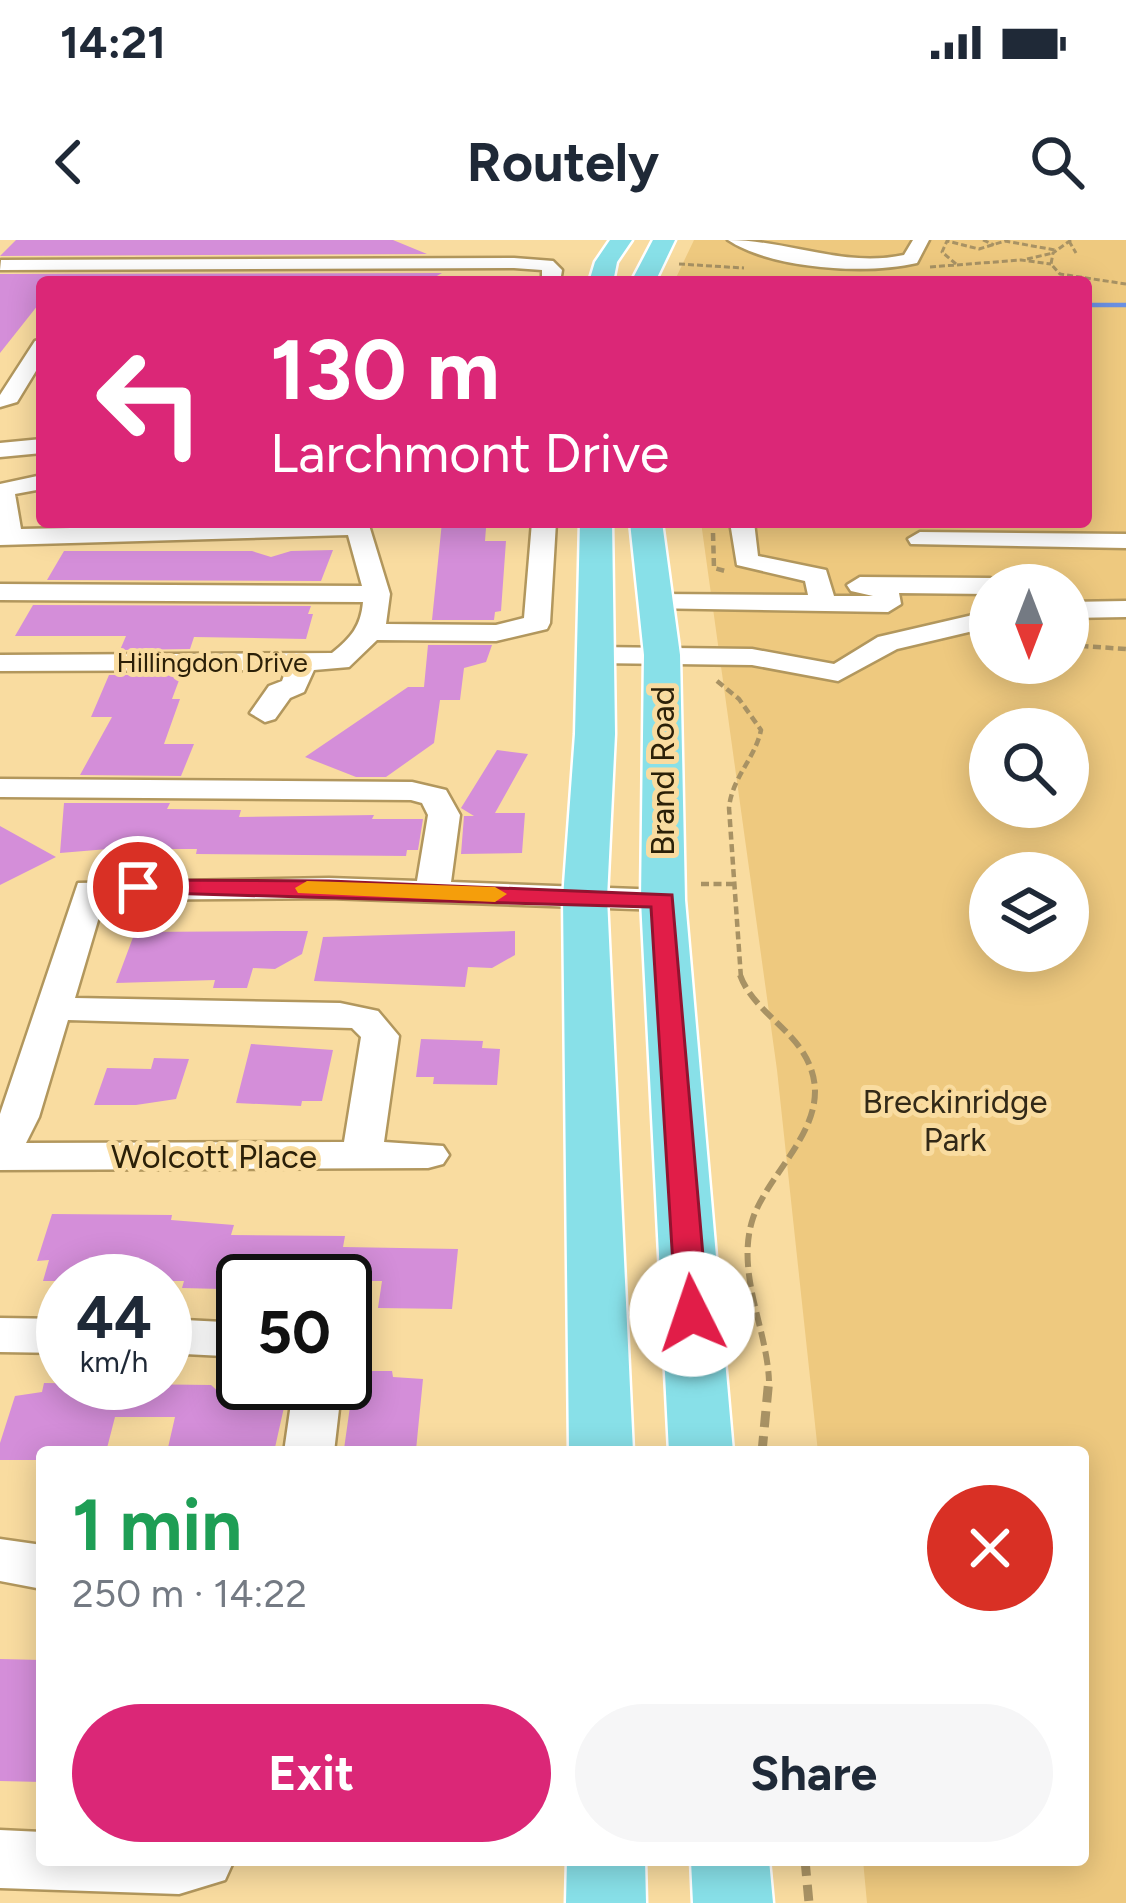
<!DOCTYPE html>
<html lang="en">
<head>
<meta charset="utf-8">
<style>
  :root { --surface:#fff; --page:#f6f6f7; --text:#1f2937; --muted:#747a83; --accent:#db2777 }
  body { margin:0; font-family:Figtree,sans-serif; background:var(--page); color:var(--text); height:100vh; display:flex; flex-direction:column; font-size:45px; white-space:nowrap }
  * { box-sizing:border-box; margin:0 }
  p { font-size:39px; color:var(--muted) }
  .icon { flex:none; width:66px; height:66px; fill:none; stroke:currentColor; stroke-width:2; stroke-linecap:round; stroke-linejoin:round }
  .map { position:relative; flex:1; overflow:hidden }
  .details { position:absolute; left:36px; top:1206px; width:1053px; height:420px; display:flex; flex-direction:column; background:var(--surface); border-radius:12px; box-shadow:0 6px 30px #0003 }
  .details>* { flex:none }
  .hud { position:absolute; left:36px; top:36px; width:1056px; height:252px; border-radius:12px; box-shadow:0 6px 30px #0003; background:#db2777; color:#fff; overflow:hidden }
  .needle { width:78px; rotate:180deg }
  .fabs { position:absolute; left:969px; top:324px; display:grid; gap:24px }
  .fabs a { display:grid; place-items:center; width:120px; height:120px; border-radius:50%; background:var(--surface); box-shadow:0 6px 30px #0003; font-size:60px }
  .speed { position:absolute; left:36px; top:1014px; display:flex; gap:24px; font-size:60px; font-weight:700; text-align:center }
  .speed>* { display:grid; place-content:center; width:156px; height:156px; border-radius:50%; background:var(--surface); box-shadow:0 6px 30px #0003; line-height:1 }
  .speed small { font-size:30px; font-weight:400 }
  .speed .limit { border:6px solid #111; border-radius:18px; background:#fff; color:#111 }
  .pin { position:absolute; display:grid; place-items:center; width:102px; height:102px; color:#fff; margin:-51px; border:6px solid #fff; border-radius:50%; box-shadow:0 3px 12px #0007 }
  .me { position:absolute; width:132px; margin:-66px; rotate:356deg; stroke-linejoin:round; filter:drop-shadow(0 0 9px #0008) }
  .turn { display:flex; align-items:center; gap:42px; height:252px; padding:0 36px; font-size:54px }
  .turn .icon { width:156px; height:156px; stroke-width:2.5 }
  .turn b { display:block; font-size:84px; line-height:102px }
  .round { display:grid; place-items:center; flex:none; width:126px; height:126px; border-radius:63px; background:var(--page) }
  .headline { display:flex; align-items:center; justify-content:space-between; height:204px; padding:0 36px }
  h1 { font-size:72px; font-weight:700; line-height:90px; color:#1e9e55 }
  .primary-button { display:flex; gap:24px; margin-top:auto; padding:24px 36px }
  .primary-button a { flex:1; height:138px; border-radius:72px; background:var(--accent); color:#fff; font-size:48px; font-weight:700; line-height:138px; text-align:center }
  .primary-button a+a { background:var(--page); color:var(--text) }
  .status { display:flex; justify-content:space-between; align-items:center; height:84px; padding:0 60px; background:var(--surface); direction:ltr }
  .status svg { height:33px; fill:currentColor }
  header { display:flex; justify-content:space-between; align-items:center; height:156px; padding:0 36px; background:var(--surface); font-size:54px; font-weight:700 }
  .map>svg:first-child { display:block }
  .green { fill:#eec97f; fill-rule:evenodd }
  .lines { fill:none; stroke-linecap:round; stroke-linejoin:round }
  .stream { stroke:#6a90e2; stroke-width:4.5 }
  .building { fill:#d48ed9 }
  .minor-casing { stroke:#b2975d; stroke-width:5 }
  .major-casing { stroke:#fff; stroke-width:5 }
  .path-far3 { stroke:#a89264; stroke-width:3; stroke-dasharray:6 3; stroke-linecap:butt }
  .path-far2 { stroke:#a89264; stroke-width:4.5; stroke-dasharray:8 4.5; stroke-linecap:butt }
  .path-far1 { stroke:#a89264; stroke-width:6; stroke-dasharray:14 6; stroke-linecap:butt }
  .path { stroke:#a89264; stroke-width:9; stroke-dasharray:16 9; stroke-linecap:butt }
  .minor { fill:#fff; fill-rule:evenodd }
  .major { fill:#88e0e8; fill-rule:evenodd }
  .route { fill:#e11d48; stroke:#92132f; stroke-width:3 }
  .slow { fill:#f59e0b }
  .labels { text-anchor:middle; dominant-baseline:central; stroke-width:10; stroke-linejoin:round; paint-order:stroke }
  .far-street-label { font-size:27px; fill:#2b2008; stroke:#f9dca0 }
  .street-label { font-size:33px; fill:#2b2008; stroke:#f9dca0 }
  .park-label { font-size:33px; fill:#322917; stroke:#f9dca0 }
</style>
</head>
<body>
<div class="status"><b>14:21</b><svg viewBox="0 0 49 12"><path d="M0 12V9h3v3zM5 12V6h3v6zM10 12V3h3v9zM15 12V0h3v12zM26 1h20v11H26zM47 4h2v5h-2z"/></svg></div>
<header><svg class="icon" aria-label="back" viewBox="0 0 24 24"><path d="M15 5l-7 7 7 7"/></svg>Routely<svg class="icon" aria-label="search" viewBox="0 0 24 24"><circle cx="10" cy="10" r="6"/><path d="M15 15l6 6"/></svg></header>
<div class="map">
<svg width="1126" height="1663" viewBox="0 0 1126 1663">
  <rect width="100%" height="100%" fill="#f9dca0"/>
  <path class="green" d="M694 0H1126V1663H867L863 1620H1083V1212H818L777 830 701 282H1086V42H674ZM990 345H1068V423H990ZM990 489H1068V567H990ZM990 633H1068V711H990Z"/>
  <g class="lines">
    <path class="stream" d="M1086 65H1126"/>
  </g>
  <path class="building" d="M16 0H393L427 14 0 16Z
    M442 33 430 40 395 36 384 41 85 38 42 42V60L0 113V34Z
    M442 282H478V288H486L485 301H506L501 371 495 372 494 380H432Z
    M333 310 321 341 47 340 64 311H252L271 317 291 311Z
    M33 365 311 366 308 374H313L306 399 194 397 190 409 120 410 126 396H15Z
    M428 405H492L486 422 464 428 460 460H440L434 503 386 537H356L305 517 408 447H424Z
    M109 435H181L172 459H180L164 504H194L181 536 80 535 112 477H91Z
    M497 510 528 514 495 573H525L522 613 461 614 464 576H474L461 568Z
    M64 563H170L167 569 241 570 239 577 374 575 372 579H423L418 610H407L406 616 196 614 197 609H154L156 605 60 613Z
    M0 586 56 617 0 645Z
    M277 691H308L302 714 275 729 253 728 247 748H213L215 740 116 743 135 692Z
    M515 691V715L492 728 468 727 465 747 314 741 323 697Z
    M421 799 483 801 482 808 500 809 497 845 433 844 434 837H416Z
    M251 804 333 810 322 861H302L301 866 236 863Z
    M154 818 189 819 176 859 136 865H94L107 828 151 829Z
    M52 974 172 975 171 980 234 985 231 995 345 996 343 1007 458 1009 452 1069 378 1068 382 1041H222L221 1049 182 1048 184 1041H43L49 1020 37 1021Z
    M355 1131H392L393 1137 423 1139 416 1210 344 1209Z
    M44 1143 211 1145 220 1153 287 1154 274 1212H167L175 1177H115L106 1212H42V1220H0V1203L15 1156 42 1152Z
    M0 1419 42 1420V1542L0 1541Z"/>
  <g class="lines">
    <g class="minor-casing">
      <path id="minor" d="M728 0C788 0 843 28 904 15L913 0H929L917 23C866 35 772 29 728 0Z
        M514 18 553 21 562 30 560 42H542V30L514 28 0 30 1 20Z
        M42 99V121L17 162 0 167V155L35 101Z
        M42 199V213L0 217V203Z
        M42 235V249L15 254 21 289 368 282 390 354 386 384 496 385 524 378 532 282H556L550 383 547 389 496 401 377 400 349 427 314 430 304 452 290 458 275 479 265 482 250 473 269 446 282 441 286 430 0 431V415L332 413C351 398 361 386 363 362L0 360V344L362 346 348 295 0 305V244Z
        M730 282H754L758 316 826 330 834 356H873L851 351 847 345 860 337 990 338 1002 345H990V354L899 353 901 364 888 372 646 368 642 362 655 354 808 355 805 341 737 325Z
        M920 292 1126 294V308L911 304 908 299Z
        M1126 361V377L1068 378V362Z
        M990 371V387L897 409 838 441 752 425 595 423 581 415 595 407 752 409 834 424 878 397Z
        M0 539 412 542 446 550 460 575 451 642 663 650 675 653 680 660 675 667 663 670 329 658 104 660 75 758 340 763 378 771 399 796 384 902 443 906 449 915 443 924 428 928 0 930V874L78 643 329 638 417 641 428 575 422 563 411 560 0 557ZM68 780 352 788 361 797 344 902 26 903 39 877Z
        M0 1078 63 1079V1113L0 1112Z
        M165 1079 243 1083V1117L165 1113Z
        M294 1143H342L334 1212H284Z
        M0 1299 42 1305V1349L0 1341Z
        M0 1590 42 1592V1620H234L225 1640 179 1654 0 1648Z"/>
    </g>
    <g class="major-casing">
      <path id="major" d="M610 0H632L617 22 613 42H589L595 22Z
        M653 0H675L655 42H631Z
        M580 282H612L615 494 607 658 633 1212H569L563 658 575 494Z
        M630 282H662L680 415 685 660 733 1212H669L641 660 644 415Z
        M567 1620H645L646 1663H566Z
        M691 1620H769L773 1663H693Z"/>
    </g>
    <path class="path-far3" d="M983 0 994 5
      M1071 0 1053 13 1051 24 1060 34 1126 44
      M1069 1 1076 13
      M1027 19 1053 13
      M679 24 744 28
      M956 24 942 12 947 1 979 9 1005 1 1055 10
      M930 27 1021 20 1051 24"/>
    <path class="path-far2" d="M713 293 714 328 725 331
      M1068 405 1126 409
      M717 441 739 459 761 490C755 519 732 537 729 568L741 738
      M701 644H733"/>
    <path class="path-far1" d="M740 735C754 773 798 790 811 829 831 885 770 930 753 978 735 1032 767 1088 769 1141"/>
    <path class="path" d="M762 1212 769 1138
      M805 1620 809 1663"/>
    <use href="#minor" class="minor"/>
    <use href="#major" class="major"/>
  </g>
  <path class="route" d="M138 640 329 641 672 655 708 1074 703 1082H681L676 1074 651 667 129 652 126 647Z"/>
  <path class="slow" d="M307 641 495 647 507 654 495 662 298 653 295 648Z"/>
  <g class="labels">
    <g class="far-street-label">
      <text x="212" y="422">Hillingdon Drive</text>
    </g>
    <g class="street-label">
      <text transform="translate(662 531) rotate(-90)">Brand Road</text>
      <text x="214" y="916">Wolcott Place</text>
    </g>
    <g class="park-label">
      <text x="955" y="861">Breckinridge<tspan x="955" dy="38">Park</tspan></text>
    </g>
  </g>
</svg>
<div class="fabs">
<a><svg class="needle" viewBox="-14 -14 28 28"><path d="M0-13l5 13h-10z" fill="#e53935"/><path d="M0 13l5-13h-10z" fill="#747a83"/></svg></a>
<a><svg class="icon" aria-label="search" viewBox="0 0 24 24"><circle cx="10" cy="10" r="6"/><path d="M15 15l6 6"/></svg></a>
<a><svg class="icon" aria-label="layers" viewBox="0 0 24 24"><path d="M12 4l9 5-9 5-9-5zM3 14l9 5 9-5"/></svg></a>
</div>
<div class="speed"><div>44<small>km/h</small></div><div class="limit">50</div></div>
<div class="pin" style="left:138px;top:647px;background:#d93025"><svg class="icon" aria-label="arrive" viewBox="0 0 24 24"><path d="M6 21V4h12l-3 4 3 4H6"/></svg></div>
<svg class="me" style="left:692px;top:1074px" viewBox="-20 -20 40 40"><circle r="19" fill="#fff"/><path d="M0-13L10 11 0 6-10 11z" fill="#e11d48"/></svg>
<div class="hud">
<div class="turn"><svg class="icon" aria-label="left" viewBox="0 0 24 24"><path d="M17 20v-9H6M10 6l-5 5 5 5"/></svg><div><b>130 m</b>Larchmont Drive</div></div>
</div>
<section class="details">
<div class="headline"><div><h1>1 min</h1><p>250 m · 14:22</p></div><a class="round" style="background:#d93025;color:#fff"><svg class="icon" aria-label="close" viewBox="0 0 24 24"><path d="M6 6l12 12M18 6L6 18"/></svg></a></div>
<div class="primary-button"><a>Exit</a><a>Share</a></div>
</section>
</div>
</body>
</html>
